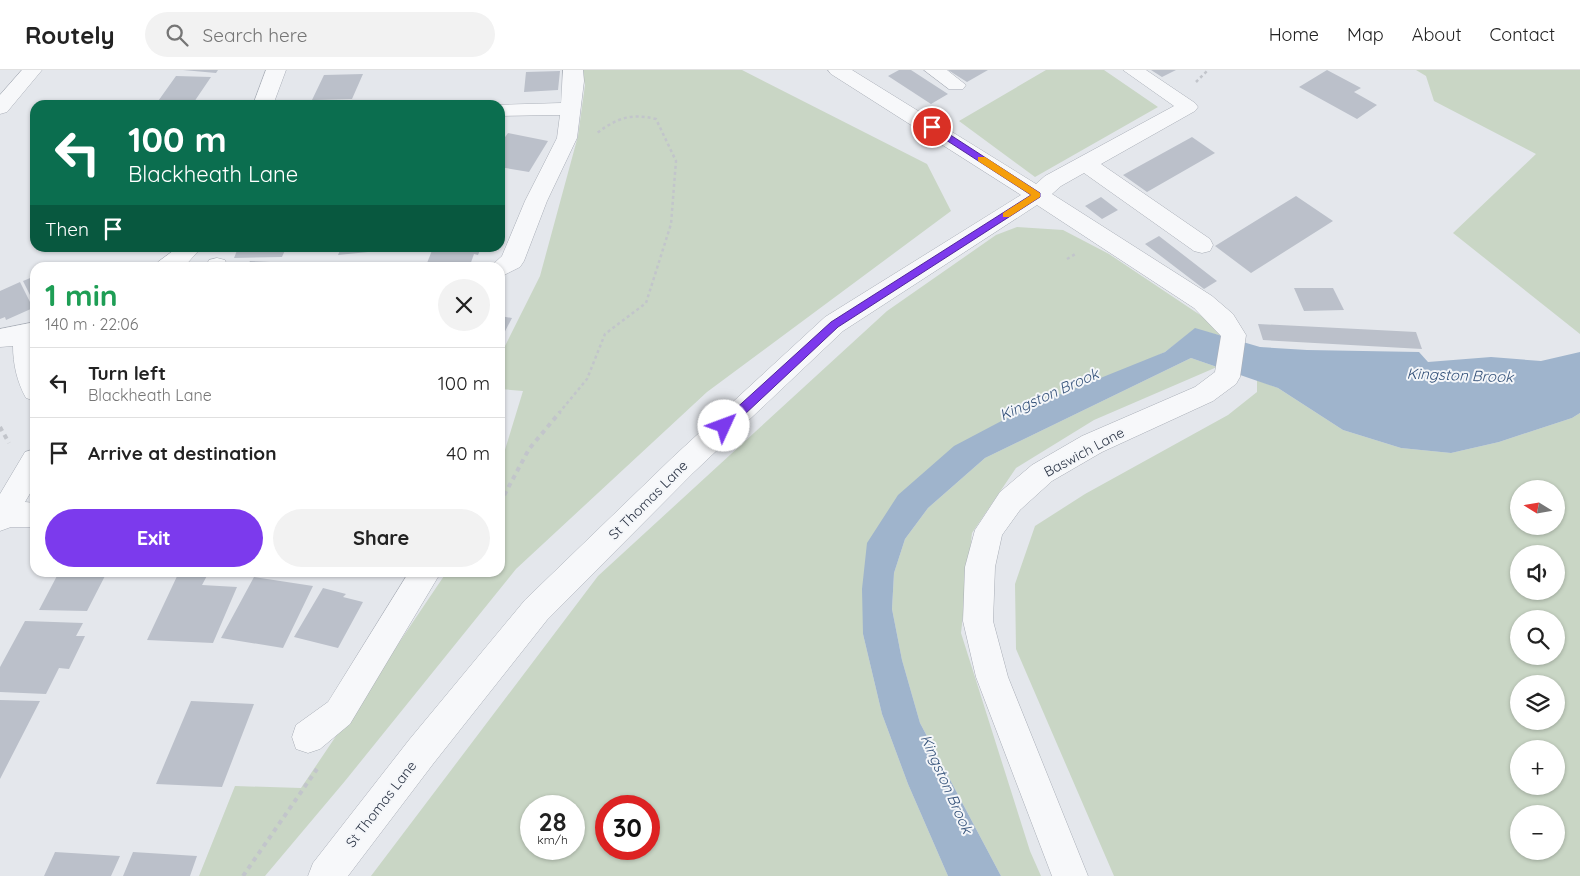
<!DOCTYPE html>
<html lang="en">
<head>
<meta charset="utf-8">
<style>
  :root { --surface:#fff; --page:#f2f2f2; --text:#222; --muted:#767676; --line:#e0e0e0; --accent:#7c3aed }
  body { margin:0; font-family:Quicksand,sans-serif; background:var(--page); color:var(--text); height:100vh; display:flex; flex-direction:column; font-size:19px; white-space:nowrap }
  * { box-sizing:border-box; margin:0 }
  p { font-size:16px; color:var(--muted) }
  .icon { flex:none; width:28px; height:28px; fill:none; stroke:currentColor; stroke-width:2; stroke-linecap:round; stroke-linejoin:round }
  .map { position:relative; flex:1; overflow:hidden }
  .details { position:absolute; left:30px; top:192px; width:475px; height:315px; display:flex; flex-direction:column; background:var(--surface); border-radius:15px; box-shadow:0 1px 4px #0004 }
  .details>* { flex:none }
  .guide { position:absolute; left:30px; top:30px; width:475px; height:152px; border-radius:15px; box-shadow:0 1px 4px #0004; background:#0b6e4f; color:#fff; overflow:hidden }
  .needle { width:32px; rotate:281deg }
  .fabs { position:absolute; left:1510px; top:410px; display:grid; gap:10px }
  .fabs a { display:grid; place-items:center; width:55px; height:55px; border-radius:50%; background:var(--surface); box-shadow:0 1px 4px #0004; font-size:25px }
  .speed { position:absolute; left:520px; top:725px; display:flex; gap:10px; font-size:25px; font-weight:700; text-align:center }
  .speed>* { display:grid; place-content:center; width:65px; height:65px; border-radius:50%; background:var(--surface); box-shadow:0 1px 4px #0004; line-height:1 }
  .speed small { font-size:12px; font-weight:400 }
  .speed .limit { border:8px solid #d22; background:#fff; color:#111 }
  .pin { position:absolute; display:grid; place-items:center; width:42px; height:42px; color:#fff; margin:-21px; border:2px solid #fff; border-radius:50%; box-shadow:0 1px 5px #0007 }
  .me { position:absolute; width:55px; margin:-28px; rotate:47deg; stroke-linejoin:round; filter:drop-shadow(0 0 4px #0008) }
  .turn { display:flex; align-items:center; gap:18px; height:105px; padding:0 15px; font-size:22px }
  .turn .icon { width:65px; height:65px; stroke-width:2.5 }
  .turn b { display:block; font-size:35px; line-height:42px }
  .then { display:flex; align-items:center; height:48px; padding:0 15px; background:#0003; gap:10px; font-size:19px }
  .round { display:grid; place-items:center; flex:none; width:52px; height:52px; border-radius:26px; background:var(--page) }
  .overview { display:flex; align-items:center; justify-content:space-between; height:85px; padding:0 15px }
  h1 { font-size:30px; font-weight:800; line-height:38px; color:#1e9e55 }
  .action { display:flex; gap:10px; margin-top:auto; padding:10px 15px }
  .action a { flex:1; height:58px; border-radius:30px; background:var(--accent); color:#fff; font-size:20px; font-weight:800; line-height:58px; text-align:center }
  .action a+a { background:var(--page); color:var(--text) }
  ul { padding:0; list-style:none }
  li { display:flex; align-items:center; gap:15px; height:70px; padding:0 15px; border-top:1px solid var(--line) }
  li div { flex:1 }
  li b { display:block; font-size:19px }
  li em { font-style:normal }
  header { display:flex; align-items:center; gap:30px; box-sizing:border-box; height:70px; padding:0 25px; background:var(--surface); border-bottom:1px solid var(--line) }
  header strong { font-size:24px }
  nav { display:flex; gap:28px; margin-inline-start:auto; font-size:18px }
  .search { width:350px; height:45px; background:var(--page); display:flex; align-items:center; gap:12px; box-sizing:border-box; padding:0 18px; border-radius:28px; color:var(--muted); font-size:19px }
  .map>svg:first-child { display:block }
  .green { fill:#c9d6c5; fill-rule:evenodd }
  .water { fill:#9fb4cc }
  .building { fill:#bbc0ca }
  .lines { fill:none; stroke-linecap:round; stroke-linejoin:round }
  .minor-casing { stroke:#a9aeb7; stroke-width:1 }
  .path-far1 { stroke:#c2c5cb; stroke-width:2.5; stroke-dasharray:3 3; stroke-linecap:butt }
  .path { stroke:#c2c5cb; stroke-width:4; stroke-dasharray:4.5 4.5; stroke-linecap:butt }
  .minor { fill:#f7f8fa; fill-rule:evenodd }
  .route { fill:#7c3aed; stroke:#51269a }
  .slow { fill:#f59e0b }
  .labels { text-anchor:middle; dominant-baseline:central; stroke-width:4; stroke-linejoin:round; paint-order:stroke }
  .street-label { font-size:14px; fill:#2b3445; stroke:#f4f6f9 }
  .water-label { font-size:15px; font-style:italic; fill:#34527a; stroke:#f4f6f9 }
</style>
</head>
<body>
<header>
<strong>Routely</strong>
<div class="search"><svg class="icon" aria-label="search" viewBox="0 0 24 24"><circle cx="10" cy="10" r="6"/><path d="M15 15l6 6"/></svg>Search here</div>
<nav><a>Home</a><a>Map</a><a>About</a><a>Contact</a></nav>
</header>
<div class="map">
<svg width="1580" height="806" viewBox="0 0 1580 806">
  <rect width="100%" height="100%" fill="#e4e7ec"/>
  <path class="green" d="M582 0H742L927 94 951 141 707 322 516 499 345 711 265 806H199L235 716 301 718 446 503 500 502V396L523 321 500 319V286L540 206 578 66 585 15Z
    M1046 0H1104L1158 37 1035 107 959 51Z
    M1416 0H1580V264L1453 163 1536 84 1434 31 1426 6Z
    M1017 157 1063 160 1109 184 1221 259 1222 266 1195 259 1165 282 1137 295 899 425 863 564 882 644 908 714 948 806H371L598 506 887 241 996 165ZM531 736H574V779H531ZM606 736H649V779H606Z
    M1191 288 1217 297 1094 350 1016 398 972 463 961 563 1030 781 1041 806H1001L920 653 902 590 892 539 894 503 905 469 928 438 985 388Z
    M1257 310 1278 318 1343 360 1401 378 1451 383 1499 372 1572 348 1580 343V806H1114L1016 579 1015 514 1035 456 1085 424 1228 345 1257 322ZM1519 419H1556V456H1519ZM1519 484H1556V521H1519ZM1519 549H1556V586H1519ZM1519 614H1556V651H1519ZM1519 679H1556V716H1519ZM1519 744H1556V781H1519Z"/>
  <path class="water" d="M1195 258 1260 277 1307 280 1419 282 1428 292 1491 287 1541 291 1580 282V343L1572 348 1499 372 1451 383 1401 378 1343 360 1278 318 1191 288 985 388 928 438 905 469 894 503 892 539 902 590 920 653 1001 806H948L908 714 882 644 863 564 862 519 867 473 898 425 954 376 1026 338 1165 282Z"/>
  <path class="building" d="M183 0H218L216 3Z
    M899 0H911L948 24 931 34 888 6Z
    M948 0H988L967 12Z
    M1151 0H1176L1162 7Z
    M1327 0 1361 18 1354 22 1377 35 1357 49 1299 17Z
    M560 1 558 20 524 22 526 2Z
    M363 4 352 29 312 30 324 5Z
    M176 6 211 7 192 35 156 34Z
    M508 63 548 71 529 102 500 97V74Z
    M1192 67 1215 83 1147 122 1123 105Z
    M1296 126 1333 151 1251 203 1215 176Z
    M1101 127 1118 140 1102 149 1085 136Z
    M1159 166 1217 211 1204 219 1145 174Z
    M238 178H286L282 187 234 188Z
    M341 178H380L378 181 338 185Z
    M433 178H481L478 185 474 184 469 198H425Z
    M250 191 293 193 290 198H246Z
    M35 206V235L23 211Z
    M20 212 33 238 6 250 5 247 0 249V221Z
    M1294 218H1333L1344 240 1304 241Z
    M500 246 512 248 500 271Z
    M1258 254 1416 262 1422 279 1263 270Z
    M59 502H107L87 541 39 540Z
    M179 502H209L202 515 237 517 213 573 147 570Z
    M254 507 313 516 283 578 221 568Z
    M323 518 346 524 343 527 363 532 338 578 294 567Z
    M25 551 83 553 76 566H85L69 599 59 598 46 624 0 622V597Z
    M0 630 40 631 0 709Z
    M191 631 254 634 222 717 156 714Z
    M55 782 120 786 111 806H44Z
    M133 782 197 786 190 806H123Z"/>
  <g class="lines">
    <g class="minor-casing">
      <path id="minor" d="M22 0H42L7 42 0 44V25Z
        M266 0H286L273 35H253Z
        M563 0H583L584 11 577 68 547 131 524 191 520 197 500 207V198H489L502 186 525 131 557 68 560 45 500 46V35H495L561 33Z
        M828 0H852L1036 114 1045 106 1174 36 1123 0H1146L1195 33 1198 37 1195 41 1101 94 1210 169 1213 175 1210 181 1202 183 1194 181 1084 103 1061 116 1052 124 1212 226 1233 244 1246 265 1240 307 1236 314 1213 331 1102 382 1052 411 1020 440 1002 465 995 497 993 551 1008 607 1088 806H1052L976 607 963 551 965 497 975 460 1000 422 1032 395 1082 366 1195 317 1215 302 1221 266 1194 238 1037 135 843 261 693 403 547 550 433 694 348 806H308L313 793 409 670 525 530 673 387 825 247 1021 125 831 4Z
        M924 0H947L966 15 963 19H949Z
        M177 178H201L183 198H155L158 192Z
        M217 188 225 190 228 198H205L209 190Z
        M35 252V331L26 328C17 312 13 294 13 276L0 277V259Z
        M35 379V415L25 432 35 433V457H11L0 461V424L25 382Z
        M409 502H441L350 654 320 679 308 683 296 679 292 667 296 655 328 632Z"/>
    </g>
    <path class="path-far1" d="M1196 12 1208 0
      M1067 189 1077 183
      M559 343 587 309 605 264 646 233 671 154 676 91 656 49C631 43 617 48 597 63"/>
    <path class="path" d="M0 357 9 373
      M500 433 529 379 560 342
      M243 806 317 699"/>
    <use href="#minor" class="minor"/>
  </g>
  <path class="route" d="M929 55H935L1040 123V127L838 257 728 360H720V353L831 252 1031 125 929 59Z"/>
  <path class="slow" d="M978 87H985L1040 123V127L1009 147H1003V143L1031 125 978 91Z"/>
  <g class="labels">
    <g class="street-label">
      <text transform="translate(1084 382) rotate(-28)">Baswich Lane</text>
      <text transform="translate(648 430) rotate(-45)">St Thomas Lane</text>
      <text transform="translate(381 734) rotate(-52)">St Thomas Lane</text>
    </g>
    <g class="water-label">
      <text transform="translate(1460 305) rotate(2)">Kingston Brook</text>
      <text transform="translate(1049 324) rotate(-24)">Kingston Brook</text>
      <text transform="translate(947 714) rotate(66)">Kingston Brook</text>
    </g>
  </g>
</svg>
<div class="fabs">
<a><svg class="needle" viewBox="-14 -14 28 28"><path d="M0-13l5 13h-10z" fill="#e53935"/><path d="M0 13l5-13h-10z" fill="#767676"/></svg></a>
<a><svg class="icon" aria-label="sound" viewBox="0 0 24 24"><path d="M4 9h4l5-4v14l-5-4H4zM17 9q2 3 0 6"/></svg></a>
<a><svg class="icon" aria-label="search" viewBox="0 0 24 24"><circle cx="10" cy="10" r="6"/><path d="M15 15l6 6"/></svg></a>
<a><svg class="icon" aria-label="layers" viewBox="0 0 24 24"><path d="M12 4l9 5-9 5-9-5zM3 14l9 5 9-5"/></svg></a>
<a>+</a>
<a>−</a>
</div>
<div class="speed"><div>28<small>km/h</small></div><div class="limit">30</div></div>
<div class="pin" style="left:932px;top:57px;background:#d93025"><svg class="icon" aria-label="arrive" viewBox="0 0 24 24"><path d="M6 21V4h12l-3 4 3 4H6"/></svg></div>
<svg class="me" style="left:724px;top:356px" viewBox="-20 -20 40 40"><circle r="19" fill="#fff"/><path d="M0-13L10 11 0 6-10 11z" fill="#7c3aed"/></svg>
<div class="guide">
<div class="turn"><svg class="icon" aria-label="left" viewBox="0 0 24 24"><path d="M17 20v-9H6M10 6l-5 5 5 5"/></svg><div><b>100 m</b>Blackheath Lane</div></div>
<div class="then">Then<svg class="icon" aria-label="arrive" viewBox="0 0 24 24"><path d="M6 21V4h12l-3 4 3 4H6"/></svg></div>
</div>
<section class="details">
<div class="overview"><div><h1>1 min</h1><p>140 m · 22:06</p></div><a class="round"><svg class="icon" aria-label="close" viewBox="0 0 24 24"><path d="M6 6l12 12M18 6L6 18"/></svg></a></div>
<ul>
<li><svg class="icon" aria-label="left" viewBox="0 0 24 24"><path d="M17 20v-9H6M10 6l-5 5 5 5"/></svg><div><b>Turn left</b><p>Blackheath Lane</p></div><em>100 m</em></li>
<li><svg class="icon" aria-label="arrive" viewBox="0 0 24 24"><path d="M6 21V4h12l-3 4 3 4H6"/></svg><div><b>Arrive at destination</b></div><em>40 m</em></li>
</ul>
<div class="action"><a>Exit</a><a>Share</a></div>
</section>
</div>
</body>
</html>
